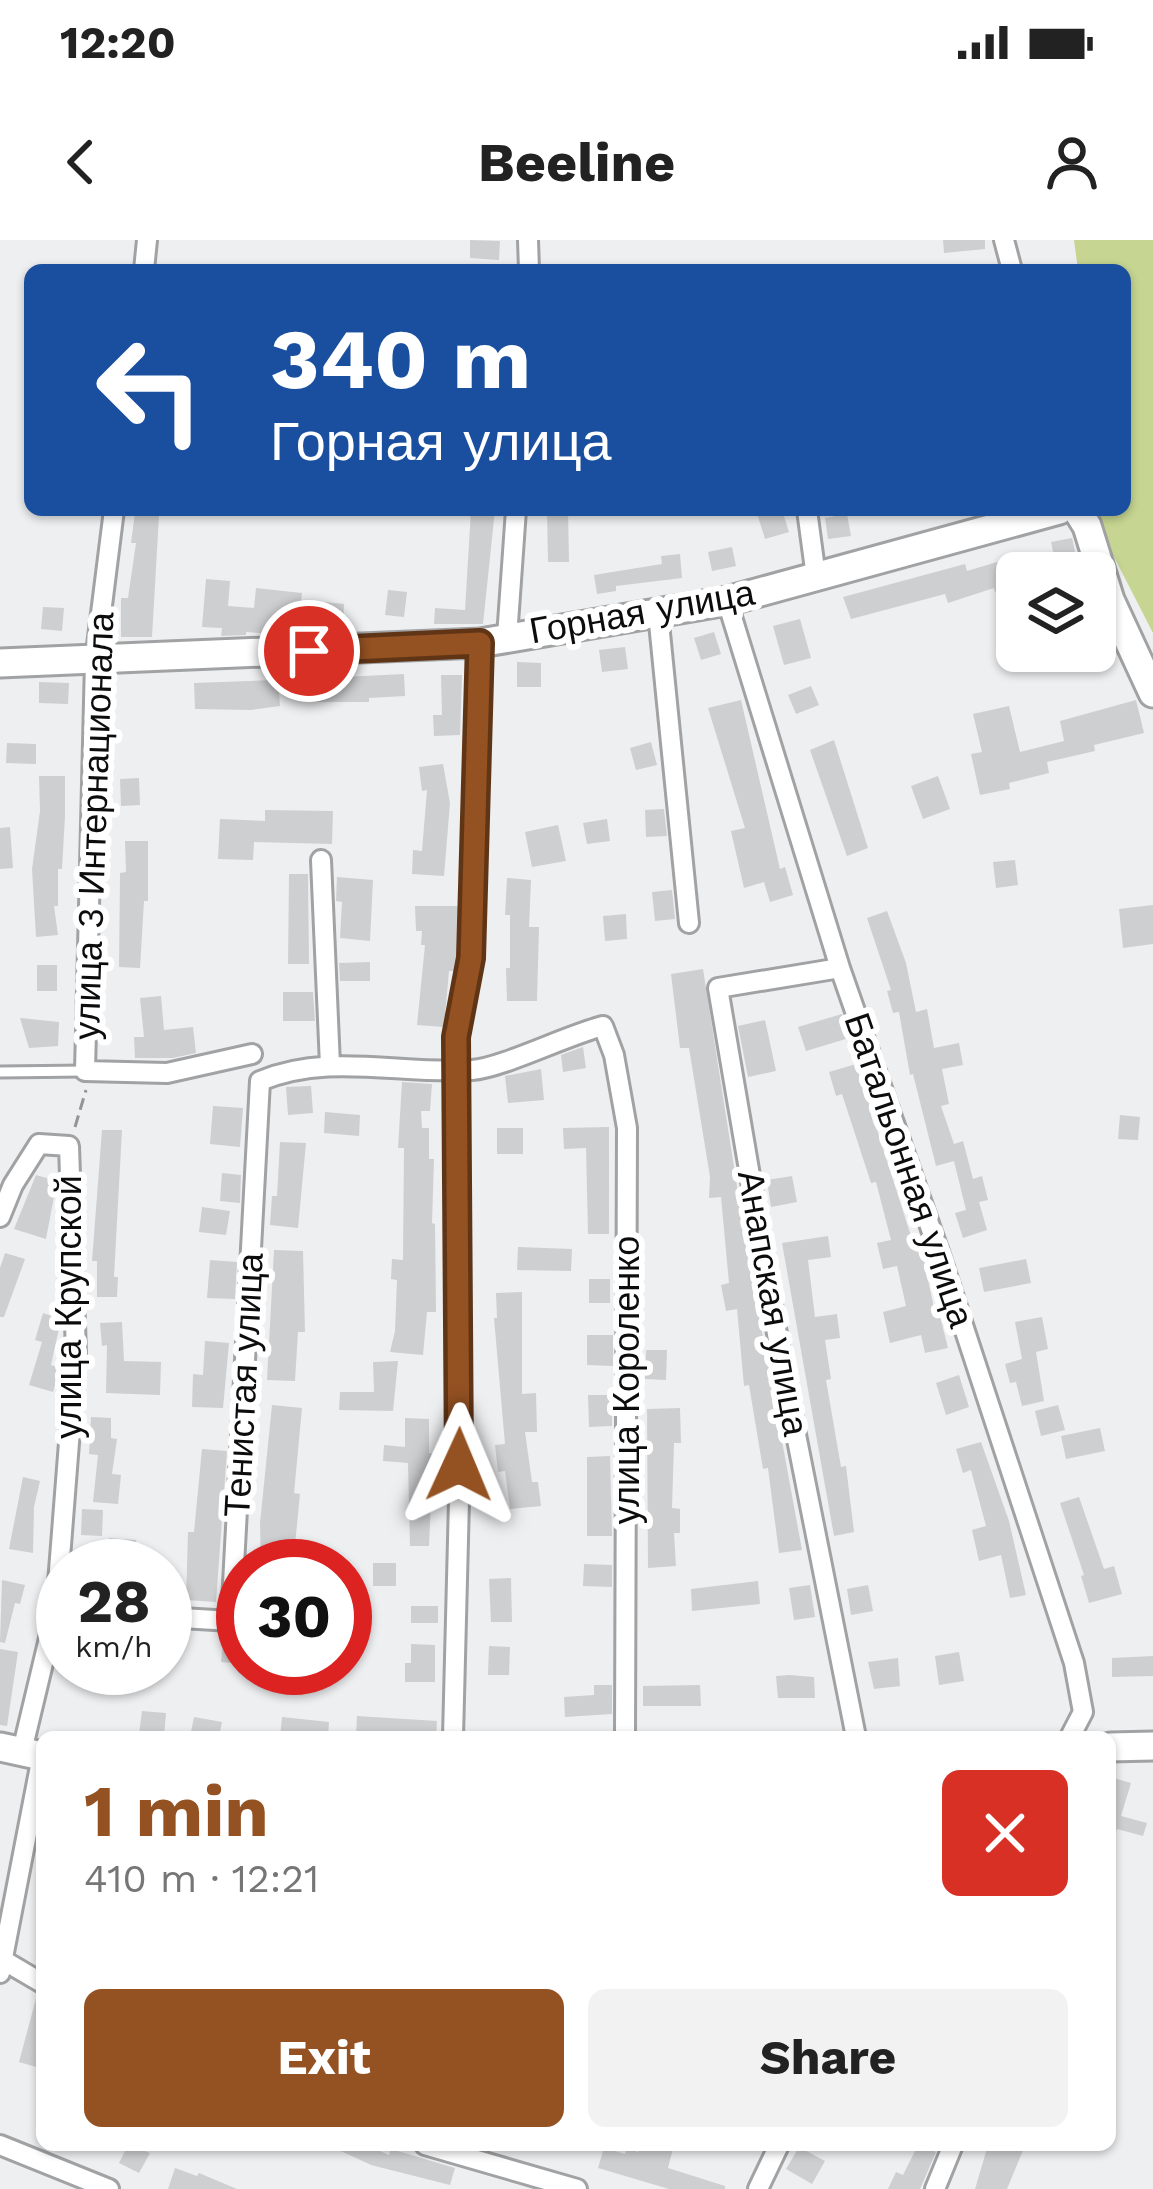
<!DOCTYPE html>
<html lang="en">
<head>
<meta charset="utf-8">
<style>
  :root { --surface:#fff; --page:#f2f2f2; --text:#222; --muted:#767676; --accent:#945122 }
  body { margin:0; font-family:"Work Sans",sans-serif; background:var(--page); color:var(--text); height:100vh; display:flex; flex-direction:column; font-size:45px; white-space:nowrap }
  * { box-sizing:border-box; margin:0 }
  p { font-size:39px; color:var(--muted) }
  .icon { flex:none; width:66px; height:66px; fill:none; stroke:currentColor; stroke-width:2; stroke-linecap:round; stroke-linejoin:round }
  .map { position:relative; flex:1; overflow:hidden }
  .side { position:absolute; left:36px; top:1491px; width:1080px; height:420px; display:flex; flex-direction:column; background:var(--surface); border-radius:18px; box-shadow:0 3px 9px #0004 }
  .side>* { flex:none }
  .top-card { position:absolute; left:24px; top:24px; width:1107px; height:252px; border-radius:18px; box-shadow:0 3px 9px #0004; background:#1a4fa0; color:#fff; overflow:hidden }
  .buttons { position:absolute; left:996px; top:312px; display:grid; gap:24px }
  .buttons a { display:grid; place-items:center; width:120px; height:120px; border-radius:18px; background:var(--surface); box-shadow:0 3px 9px #0004; font-size:60px }
  .speed { position:absolute; left:36px; top:1299px; display:flex; gap:24px; font-size:60px; font-weight:700; text-align:center }
  .speed>* { display:grid; place-content:center; width:156px; height:156px; border-radius:50%; background:var(--surface); box-shadow:0 3px 9px #0004; line-height:1 }
  .speed small { font-size:30px; font-weight:400 }
  .speed .limit { border:18px solid #d22; background:#fff; color:#111 }
  .pin { position:absolute; display:grid; place-items:center; width:102px; height:102px; color:#fff; margin:-51px; border:6px solid #fff; border-radius:50%; box-shadow:0 3px 12px #0007 }
  .me { position:absolute; width:132px; margin:-66px; rotate:1deg; stroke-linejoin:round; filter:drop-shadow(0 0 9px #0008) }
  .turn { display:flex; align-items:center; gap:42px; height:252px; padding:0 48px; font-size:54px }
  .turn .icon { width:156px; height:156px; stroke-width:2.5 }
  .turn b { display:block; font-size:84px; line-height:102px }
  .round { display:grid; place-items:center; flex:none; width:126px; height:126px; border-radius:18px; background:var(--page) }
  .head { display:flex; align-items:center; justify-content:space-between; height:204px; padding:0 48px }
  h1 { font-size:72px; font-weight:700; line-height:90px; color:var(--accent) }
  .button { display:flex; gap:24px; margin-top:auto; padding:24px 48px }
  .button a { flex:1; height:138px; border-radius:18px; background:var(--accent); color:#fff; font-size:48px; font-weight:700; line-height:138px; text-align:center }
  .button a+a { background:var(--page); color:var(--text) }
  .status { display:flex; justify-content:space-between; align-items:center; height:84px; padding:0 60px; background:var(--surface); direction:ltr }
  .status svg { height:33px; fill:currentColor }
  header { display:flex; justify-content:space-between; align-items:center; height:156px; padding:0 48px; background:var(--surface); font-size:54px; font-weight:700 }
  .map>svg:first-child { display:block }
  .green { fill:#c6d591 }
  .building { fill:#cecfd1 }
  .lines { fill:none; stroke-linecap:round; stroke-linejoin:round }
  .lane-casing { stroke:#a1a2a4; stroke-width:15 }
  .street-casing { stroke:#a1a2a4; stroke-width:24 }
  .secondary-casing { stroke:#a1a2a4; stroke-width:33 }
  .path { stroke:#949596; stroke-width:3; stroke-dasharray:12 6; stroke-linecap:butt }
  .lane { stroke:#fff; stroke-width:9 }
  .street { stroke:#fff; stroke-width:18 }
  .secondary { stroke:#fff; stroke-width:27 }
  .route-casing { stroke:#603516; stroke-width:30 }
  .route { stroke:#945122; stroke-width:21 }
  .labels { text-anchor:middle; dominant-baseline:central; stroke-width:12; stroke-linejoin:round; paint-order:stroke }
  .street-label { font-size:36px; fill:#0c0c0d; stroke:#fff }
</style>
</head>
<body>
<div class="status"><b>12:20</b><svg viewBox="0 0 49 12"><path d="M0 12V9h3v3zM5 12V6h3v6zM10 12V3h3v9zM15 12V0h3v12zM26 1h20v11H26zM47 4h2v5h-2z"/></svg></div>
<header><svg class="icon" aria-label="back" viewBox="0 0 24 24"><path d="M15 5l-7 7 7 7"/></svg>Beeline<svg class="icon" aria-label="person" viewBox="0 0 24 24"><circle cx="12" cy="8" r="4"/><path d="M4 21q1-7 8-7t8 7"/></svg></header>
<div class="map">
<svg width="1153" height="1949" viewBox="0 0 1153 1949">
  <rect width="100%" height="100%" fill="#eeeff1"/>
  <path class="green" d="M1074 0H1153V393L1090 270H1125V30H1078Z"/>
  <path class="building" d="M470 0 500 1 499 20 470 18Z
    M943 0H985V9L944 13Z
    M471 270H495L483 384H434L435 368 465 370Z
    M547 270H568L569 322H548Z
    M756 270H782L789 292 765 299Z
    M135 273 159 276 152 397H121V358H128L136 303H131Z
    M847 274 851 296 828 299 825 278Z
    M1072 298 1077 320 1056 325 1051 302Z
    M732 307 736 326 712 331 708 312Z
    M680 314 682 338 616 346V351L597 354 594 335 662 324 661 316Z
    M1024 314 1030 333H1017V345L995 352 994 348 948 363 945 354 851 379 843 357 965 324 967 331Z
    M206 339 230 341 228 366 254 368 256 348 302 353 299 382 273 380 272 394 246 392V395L221 396 222 388 202 387Z
    M388 350 407 352 404 377 385 375Z
    M324 362 344 364 343 388 322 386Z
    M43 367 64 368 62 391 41 389Z
    M800 379 811 418 784 425 773 386Z
    M714 392 721 414 701 420 694 398Z
    M625 407 628 429 602 432 599 410Z
    M517 422 541 423V447H517Z
    M404 434 405 456 369 458V462H306L304 439Z
    M441 435H462L460 495 434 496 433 475H442Z
    M278 440 280 466 251 470 195 469 194 443Z
    M39 442 69 443 68 464 39 463Z
    M811 446 819 465 796 474 788 455Z
    M741 460 780 629 785 627 793 655 770 662 764 642 744 648 731 591 745 588 708 468Z
    M1136 460 1144 493 1094 505 1095 511 1047 522 1049 533 1009 543 1010 549 980 555 971 514 982 512 973 474 1009 466 1020 512 1064 501 1060 481Z
    M834 500 868 608 847 616 810 510Z
    M651 502 657 525 636 530 630 508Z
    M7 503 36 504V524L6 523Z
    M443 524 450 563 444 636 412 634 413 610 422 611 427 550 422 551 419 527Z
    M39 536H65V576L62 629H58V666H54L58 695 36 697 32 629 40 571Z
    M938 536 950 569 923 579 911 546Z
    M139 538 140 565 121 566 120 539Z
    M664 569 667 596 646 597 645 570Z
    M265 570 333 571 332 604 254 602 253 620 218 619 220 579 265 581Z
    M607 579 610 601 587 604 583 583Z
    M558 585 566 621 532 627 525 592Z
    M10 587 13 628 0 629V588Z
    M125 601H148V661H144L140 728 119 727 120 633 126 632Z
    M1015 620 1018 645 996 648 993 622Z
    M289 634H308L309 724H288Z
    M337 637 373 640 370 701 340 698 342 662 336 661Z
    M507 638 531 640 529 687H539L537 761H507L506 728H510V675H505Z
    M672 650 675 679 655 681 652 652Z
    M1153 665V704L1123 708 1119 669Z
    M415 666H459L458 717 455 731H449L444 787 417 785 425 705H421L422 691H416Z
    M887 671 906 723 916 772 927 769 934 808 959 803 963 825 942 829 949 864 941 866 954 904 963 901 973 939 982 936 988 960 979 962 987 990 963 998 955 973 966 970 954 921 936 926 913 834 910 835 899 772 893 773 887 751 891 750 867 678Z
    M626 674 627 699 605 701 603 676Z
    M370 722V741H340L339 723Z
    M37 725H57V751H37Z
    M703 729 747 1010 802 1310 779 1313 768 1228 763 1229 749 1145 744 1146 737 1069 726 1071 721 1045 729 1043 721 957 709 958 710 937 689 808H680L671 734Z
    M283 752H313L315 781H283Z
    M161 756 164 790 193 787 196 813 173 818H135L134 797H144L140 758Z
    M842 774 849 798 806 811 798 787Z
    M20 778 59 782 58 806 29 808Z
    M765 780 776 831 748 837 738 786Z
    M583 807 586 828 563 832 561 815Z
    M856 824 911 996H919L935 1073 939 1072 948 1108 925 1113 921 1095 890 1103 883 1072 906 1066 897 1026 883 1029 877 1003 891 1000 876 942 871 943 842 854 836 856 829 832Z
    M541 829 544 860 508 863 505 836Z
    M402 842 432 844 430 871H421L422 888H429V919H434L432 983 435 984 436 1072H427L423 1115 390 1112 395 1091 397 1040 391 1039 392 1019 403 1020 404 908H398Z
    M311 846 313 873 288 875 286 847Z
    M213 866 243 868 240 907 210 904Z
    M325 872 360 875 359 896 324 893Z
    M1120 875 1140 877 1138 900 1118 899Z
    M609 887V994H588L586 908 564 909 563 888Z
    M497 888H523V914H497Z
    M102 890H122L114 1037H118L117 1057H97V1021H92Z
    M280 902 306 903 298 988 270 985 272 956H277Z
    M222 933 241 935 240 963 220 961Z
    M36 935 57 941 46 999 14 989Z
    M792 936 797 962 771 967 767 940Z
    M202 967 230 971 226 995 199 992Z
    M828 996 831 1017 808 1020 815 1077 837 1074 840 1098 825 1100 831 1139 826 1140 841 1227 846 1226 854 1292 834 1296 782 1003Z
    M518 1007 572 1009 571 1031 517 1030Z
    M274 1010 303 1011 305 1092H298L295 1141 267 1140Z
    M5 1013 25 1019 4 1077H0V1028Z
    M1026 1019 1031 1043 984 1052 979 1028Z
    M210 1020 237 1022 235 1059 207 1058Z
    M589 1039H610V1063H589Z
    M522 1052V1154L536 1153 537 1192H525L532 1242H538L541 1266 510 1269 505 1231 498 1232 495 1205 505 1204 494 1078H497L496 1053Z
    M43 1073 61 1079 51 1125 60 1128 53 1152 29 1145 42 1102 35 1100Z
    M1042 1077 1048 1109 1036 1112 1044 1161 1022 1166 1016 1142 1010 1143 1005 1124 1022 1119 1015 1082Z
    M122 1082 124 1121 161 1122 160 1155 106 1153 107 1105 102 1106 100 1083Z
    M587 1095H613V1126L587 1125Z
    M205 1101 229 1103 223 1168 192 1167 193 1134 203 1135Z
    M646 1110H667L666 1140 645 1139Z
    M398 1121 393 1171 339 1170 340 1152H374L373 1122Z
    M959 1135 969 1167 946 1175 936 1143Z
    M588 1155H612V1186L589 1187Z
    M272 1165 302 1168 294 1253 300 1254 295 1305 322 1306 321 1326H261L260 1283Z
    M1058 1165 1065 1190 1041 1196 1035 1171Z
    M680 1168 681 1203H674L672 1268 680 1269V1293H674L676 1326 648 1328 647 1169Z
    M91 1177 111 1178V1198L117 1199 112 1234 121 1235 118 1264 93 1262 98 1215 89 1214Z
    M405 1178 429 1179V1213L433 1214 429 1306H410L408 1223 383 1221 384 1205 405 1207Z
    M1100 1188 1105 1211 1066 1219 1061 1196Z
    M981 1202 1009 1281 1026 1355 1010 1358 1001 1315 979 1321 972 1290 986 1286 971 1230 963 1233 956 1209Z
    M202 1209 227 1211 216 1362 186 1360 188 1292H194Z
    M610 1216 612 1296H587V1217Z
    M23 1237 40 1241 34 1267 33 1313 9 1309Z
    M1079 1257 1104 1329 1114 1326 1122 1354 1089 1363 1081 1336 1084 1335 1060 1263Z
    M82 1269 103 1270 102 1296 81 1295Z
    M109 1298 136 1300 134 1323 107 1320Z
    M373 1323H396V1346H373Z
    M584 1324 612 1325V1347L583 1346Z
    M511 1338 512 1382H491L489 1339Z
    M2 1340 25 1345 20 1364 15 1363 5 1403 0 1402Z
    M758 1341 760 1364 692 1371 691 1349Z
    M810 1345 815 1377 794 1380 789 1348Z
    M868 1345 873 1371 851 1375 847 1349Z
    M411 1366H438V1383H411Z
    M243 1391V1424L221 1422 224 1394Z
    M411 1404 435 1405V1442H405V1423H411Z
    M489 1406 510 1407 509 1435H488Z
    M0 1409 18 1412 7 1486 0 1485Z
    M959 1412 964 1441 939 1445 935 1416Z
    M1153 1416V1436L1112 1437V1418Z
    M898 1418 900 1446 874 1449 868 1422Z
    M109 1428H141L138 1447 107 1443Z
    M789 1435 814 1437 815 1458H778L776 1436Z
    M594 1445H612V1474L565 1477 564 1457 594 1455Z
    M700 1445 701 1466H643V1446Z
    M142 1471 166 1473 164 1497 139 1494Z
    M357 1476 437 1481 436 1497H356Z
    M194 1477 222 1482 219 1497H190Z
    M282 1477 329 1482 328 1497H280Z
    M1110 1537 1131 1543 1121 1576 1147 1583 1143 1596 1117 1589 1113 1602 1110 1601Z
    M37 1755 42 1756V1807L36 1827 19 1822Z
    M128 1905 150 1913 139 1933 119 1923Z
    M328 1905H366L389 1915 391 1909 455 1928 450 1945 371 1925Z
    M640 1905H674L668 1928 725 1946V1949H669L598 1928 604 1908 625 1914 627 1908 638 1912Z
    M918 1905 936 1912 920 1949H888L896 1932 903 1935Z
    M988 1905 1024 1908 1007 1949H975Z
    M799 1907 825 1921 812 1944 786 1929Z
    M175 1928 197 1936 199 1933 237 1949H168Z"/>
  <g class="lines">
    <g class="lane-casing">
      <path id="lane" d="M0 832 85 831"/>
    </g>
    <g class="street-casing">
      <path id="street" d="M528 0 529 30
        M1004 0 1012 30
        M144 30 147 0
        M114 270 95 421 85 831 167 833 252 814
        M807 270 816 337
        M727 361 840 728 940 1015 1074 1423 1083 1472 1070 1497
        M658 373 689 683
        M507 397 516 270
        M321 620 330 825
        M840 728 718 748 783 1129 856 1497
        M0 977 13 945 39 904 69 906 76 1113 56 1369 22 1511
        M165 1377 231 1381 260 841C329 812 400 835 472 830 502 828 567 795 603 786L614 815 627 888 625 1497
        M453 1497 461 1181 456 797 471 718 480 403
        M3 1720 42 1743
        M0 1733 42 1516
        M0 1905 109 1949
        M425 1905 577 1949
        M758 1949 779 1905
        M935 1949 953 1905"/>
    </g>
    <g class="secondary-casing">
      <path id="secondary" d="M1077 270 1087 286 1110 360 1153 453
        M0 423 480 403 727 361 1059 270
        M0 1507 42 1516
        M1110 1507 1153 1506"/>
    </g>
    <path class="path" d="M75 887 86 850"/>
    <use href="#lane" class="lane"/>
    <use href="#street" class="street"/>
    <use href="#secondary" class="secondary"/>
  </g>
  <g class="lines">
    <g class="route-casing">
      <path id="route" d="M309 411 480 403 471 718 456 797 459 1225"/>
    </g>
    <use href="#route" class="route"/>
  </g>
  <g class="labels">
    <g class="street-label">
      <text transform="translate(642 372) rotate(-10)">Горная улица</text>
      <text transform="translate(94 586) rotate(-88)">улица 3 Интернационала</text>
      <text transform="translate(909 930) rotate(71)">Батальонная улица</text>
      <text transform="translate(773 1063) rotate(80)">Анапская улица</text>
      <text transform="translate(69 1067) rotate(-90)">улица Крупской</text>
      <text transform="translate(627 1140) rotate(-90)">улица Короленко</text>
      <text transform="translate(244 1145) rotate(-87)">Тенистая улица</text>
    </g>
  </g>
</svg>
<div class="buttons">
<a><svg class="icon" aria-label="layers" viewBox="0 0 24 24"><path d="M12 4l9 5-9 5-9-5zM3 14l9 5 9-5"/></svg></a>
</div>
<div class="speed"><div>28<small>km/h</small></div><div class="limit">30</div></div>
<div class="pin" style="left:309px;top:411px;background:#d93025"><svg class="icon" aria-label="arrive" viewBox="0 0 24 24"><path d="M6 21V4h12l-3 4 3 4H6"/></svg></div>
<svg class="me" style="left:459px;top:1225px" viewBox="-20 -20 40 40"><path d="M0-17L14 15 0 8-14 15z" fill="#945122" stroke="#fff" stroke-width="4"/></svg>
<div class="top-card">
<div class="turn"><svg class="icon" aria-label="left" viewBox="0 0 24 24"><path d="M17 20v-9H6M10 6l-5 5 5 5"/></svg><div><b>340 m</b>Горная улица</div></div>
</div>
<section class="side">
<div class="head"><div><h1>1 min</h1><p>410 m · 12:21</p></div><a class="round" style="background:#d93025;color:#fff"><svg class="icon" aria-label="close" viewBox="0 0 24 24"><path d="M6 6l12 12M18 6L6 18"/></svg></a></div>
<div class="button"><a>Exit</a><a>Share</a></div>
</section>
</div>
</body>
</html>
